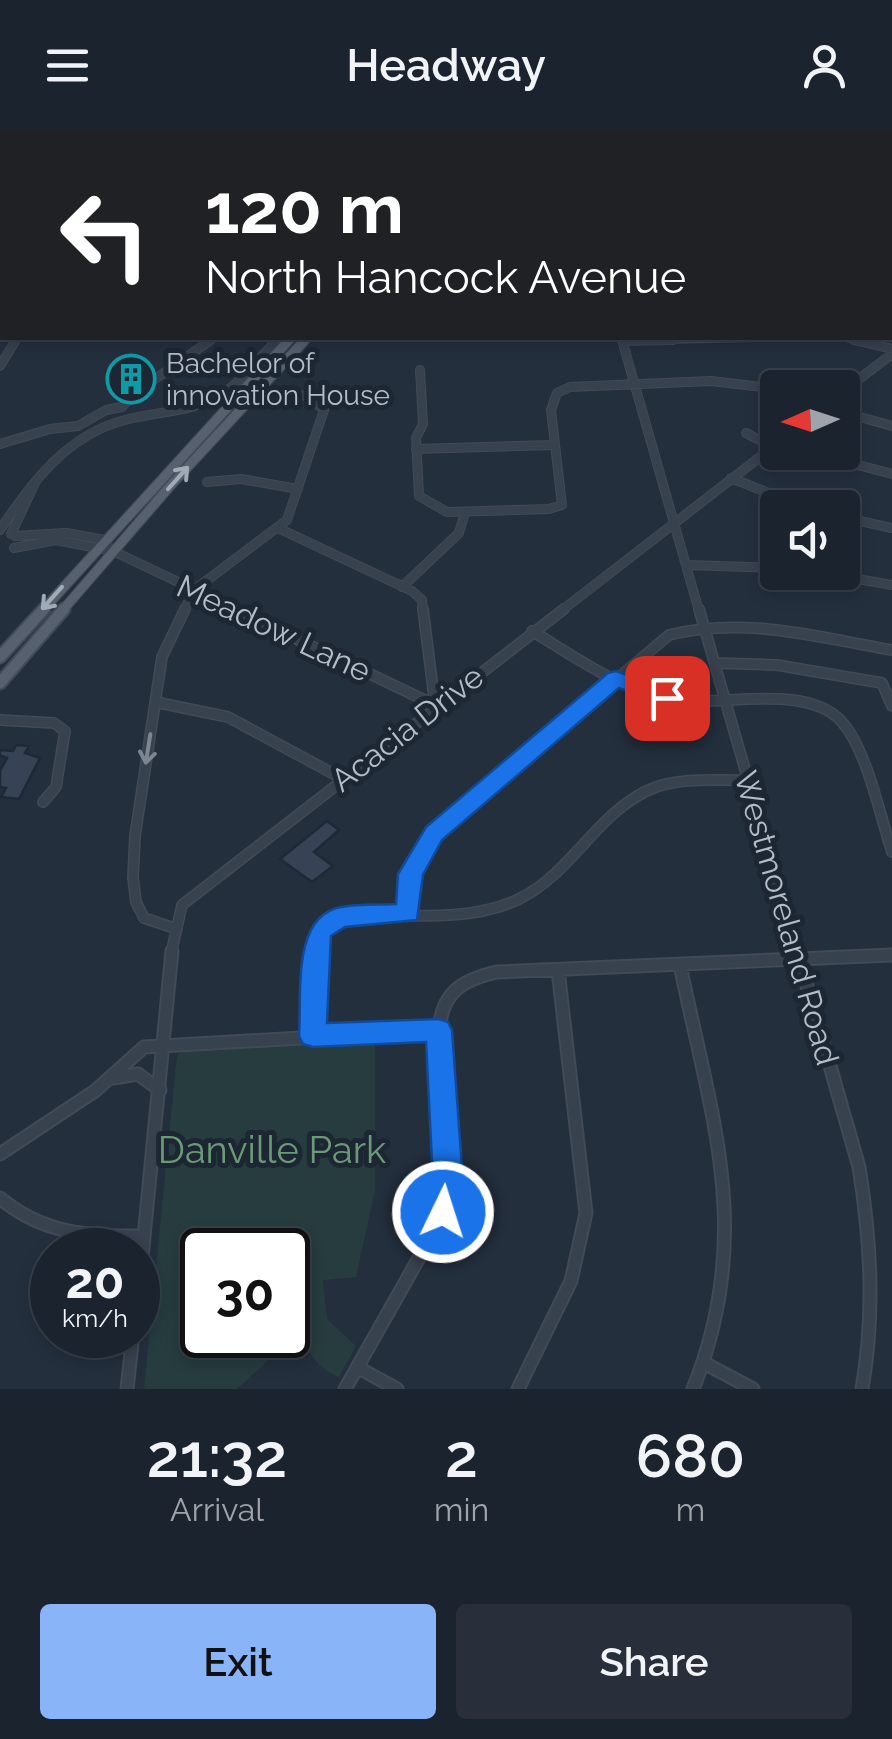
<!DOCTYPE html>
<html lang="en">
<head>
<meta charset="utf-8">
<style>
  :root { --surface:#1b232e; --page:#282f3a; --text:#f1f3f6; --muted:#a0a4aa; --line:#39404a; --accent:#8ab4f8 }
  body { margin:0; font-family:Raleway,sans-serif; background:var(--page); color:var(--text); height:100vh; display:flex; flex-direction:column; font-size:38px; white-space:nowrap }
  * { box-sizing:border-box; margin:0 }
  p { font-size:32px; color:var(--muted) }
  .icon { flex:none; width:55px; height:55px; fill:none; stroke:currentColor; stroke-width:2; stroke-linecap:round; stroke-linejoin:round }
  .map { position:relative; height:1259px; overflow:hidden }
  .panel { display:flex; flex-direction:column; background:var(--surface); flex:1 }
  .panel>* { flex:none }
  .guide { position:absolute; left:0px; top:0px; width:892px; height:210px; box-shadow:0 5px 15px #0003,0 0 0 2px var(--line); background:#202124; color:#fff; overflow:hidden }
  .needle { width:65px; rotate:267deg }
  .controls { position:absolute; left:760px; top:240px; display:grid; gap:20px }
  .controls a { display:grid; place-items:center; width:100px; height:100px; border-radius:10px; background:var(--surface); box-shadow:0 5px 15px #0003,0 0 0 2px var(--line); font-size:50px }
  .speed { position:absolute; left:30px; top:1098px; display:flex; gap:20px; font-size:50px; font-weight:700; text-align:center }
  .speed>* { display:grid; place-content:center; width:130px; height:130px; border-radius:50%; background:var(--surface); box-shadow:0 5px 15px #0003,0 0 0 2px var(--line); line-height:1 }
  .speed small { font-size:25px; font-weight:400 }
  .speed .limit { border:5px solid #111; border-radius:15px; background:#fff; color:#111 }
  .pin { position:absolute; display:grid; place-items:center; width:85px; height:85px; color:#fff; margin:-42px; border-radius:20px; box-shadow:0 5px 15px #0006 }
  .me { position:absolute; width:110px; margin:-55px; rotate:4deg; stroke-linejoin:round; filter:drop-shadow(0 0 8px #0008) }
  .turn { display:flex; align-items:center; gap:35px; height:210px; padding:0 40px; font-size:45px }
  .turn .icon { width:130px; height:130px; stroke-width:2.5 }
  .turn b { display:block; font-size:70px; line-height:85px }
  .eta { display:flex; justify-content:space-evenly; align-items:center; height:170px; text-align:center }
  .eta b { font-size:60px; font-weight:600; line-height:70px }
  .button { display:flex; gap:20px; margin-top:auto; padding:20px 40px }
  .button a { flex:1; height:115px; border-radius:10px; background:var(--accent); color:#111; font-size:40px; font-weight:600; line-height:115px; text-align:center }
  .button a+a { background:var(--page); color:var(--text) }
  header { display:flex; justify-content:space-between; align-items:center; height:130px; padding:0 40px; background:var(--surface); font-size:45px; font-weight:600 }
  .map>svg:first-child { display:block }
  .green { fill:#263c3f; fill-rule:evenodd }
  .lines { fill:none; stroke-linecap:round; stroke-linejoin:round }
  .stream { stroke:#17263c; stroke-width:2.5 }
  .building { fill:#364354; stroke:#1f2835; stroke-width:2.5 }
  .minor-far3-casing { stroke:#414a57; stroke-width:8 }
  .minor-far2-casing { stroke:#414a57; stroke-width:10 }
  .minor-far1-casing { stroke:#414a57; stroke-width:12 }
  .minor-casing { stroke:#414a57; stroke-width:15 }
  .major-far2-casing { stroke:#414a57; stroke-width:10 }
  .major-far1-casing { stroke:#414a57; stroke-width:11 }
  .major-casing { stroke:#414a57; stroke-width:15 }
  .minor-far3 { stroke:#38414e; stroke-width:5 }
  .minor-far2 { stroke:#38414e; stroke-width:8 }
  .minor-far1 { stroke:#38414e; stroke-width:9 }
  .minor { stroke:#38414e; stroke-width:11 }
  .major-far2 { stroke:#56606e; stroke-width:8 }
  .major-far1 { stroke:#56606e; stroke-width:9 }
  .major { stroke:#56606e; stroke-width:11 }
  .oneway { stroke:#a1aab7 }
  .oneway2 { stroke:#7c8592 }
  .route { fill:#1a73e8; stroke:#114b97; stroke-width:2.5 }
  .labels { text-anchor:middle; dominant-baseline:central; stroke-width:10; stroke-linejoin:round; paint-order:stroke }
  .far-poi-label { font-size:28px; fill:#b4bcc9; stroke:#1d2633; text-anchor:start }
  .street-label { font-size:32px; fill:#b4bcc9; stroke:#1d2633 }
  .near-park-label { font-size:38px; fill:#6b9a76; stroke:#1d2633 }
</style>
</head>
<body>
<header><svg class="icon" aria-label="menu" viewBox="0 0 24 24"><path d="M4 6h16M4 12h16M4 18h16"/></svg>Headway<svg class="icon" aria-label="person" viewBox="0 0 24 24"><circle cx="12" cy="8" r="4"/><path d="M4 21q1-7 8-7t8 7"/></svg></header>
<div class="map">
<svg width="892" height="1259" viewBox="0 0 892 1259">
  <rect width="100%" height="100%" fill="#242f3e"/>
  <path class="green" d="M375 911V1060L356 1147 323 1150 327 1189 356 1216 339 1247C320 1240 306 1221 299 1202L237 1259H144L177 925 185 920ZM202 1120H288V1205H202Z"/>
  <g class="lines">
    <path class="stream" d="M627 0 638 2"/>
  </g>
  <path class="building" d="M16 615 29 616 25 623 40 628 19 669 1 667 6 658 0 657V641L7 628 0 625V620L13 621Z
    M327 691 339 700 314 722 333 736 312 752 280 729Z"/>
  <g class="lines">
    <g class="minor-far3-casing">
      <path id="minor-far3" d="M59 0 65 2
        M775 0 786 2
        M40 2 47 0
        M621 208 622 212
        M846 208 864 212
        M622 211 754 208
        M15 212 17 208
        M208 212 214 208
        M275 212 279 208"/>
    </g>
    <g class="minor-far2-casing">
      <path id="minor-far2" d="M622 210 699 481
        M854 210 892 219
        M622 211 673 210
        M0 236 16 210
        M420 240 423 294 416 308 419 366 447 382 549 379 562 375 551 280 557 263 570 257 711 251 778 259
        M842 262 892 224
        M122 277 132 265 211 210
        M842 282 892 296
        M746 303 773 317
        M0 314 50 299 78 296 106 280 122 277
        M416 319 553 315
        M808 322 892 344
        M731 348 806 378
        M207 352 241 349 298 359
        M842 387 892 398
        M280 399 412 461 422 470 423 481
        M0 400C30 354 68 304 125 290 154 282 188 282 215 268 238 257 259 228 277 210
        M11 404 35 353
        M15 406 66 403 105 410 108 415
        M14 418 56 410 113 421 239 481
        M686 435 778 438
        M818 442 892 455
        M402 457 459 403 465 382
        M184 481 194 460 287 390 324 280 308 266 278 263
        M561 481 778 313"/>
    </g>
    <g class="minor-far1-casing">
      <path id="minor-far1" d="M234 479 435 575
        M423 479 435 575
        M699 479 798 824
        M532 501C577 528 624 563 678 570 724 576 807 553 842 592 867 620 880 686 892 722
        M715 533 777 535 882 553 892 576
        M155 572 228 587 343 649
        M0 590 54 593 65 601 56 657 43 672
        M408 783 410 744 434 703 669 505C744 486 817 507 892 520
        M174 798 144 788 136 772 133 748 135 706 162 527 185 479
        M171 824 182 775 564 479
        M315 824C320 802 331 793 351 785 404 784 470 793 519 769 573 743 599 678 656 657 684 647 718 651 748 650"/>
    </g>
    <g class="minor-casing">
      <path id="minor" d="M797 821 859 1037C871 1112 875 1184 862 1259
        M680 835C712 990 755 1104 693 1259
        M313 906 315 821
        M113 948 138 944 160 960
        M0 1024 95 961 144 917 439 900C442 862 462 850 497 842L892 825
        M0 1068C43 1104 90 1107 144 1106
        M138 1168 172 821
        M704 1233 753 1259
        M357 1237 397 1259
        M127 1259 133 1205
        M345 1259 437 1096 448 1052 439 900
        M518 1259 571 1151 586 1083 558 840"/>
    </g>
    <g class="major-far2-casing">
      <path id="major-far2" d="M304 0 308 2
        M331 0 335 2
        M349 0 353 2
        M545 0 555 2
        M569 0 579 2
        M287 212 291 208
        M303 212 307 208"/>
    </g>
    <g class="major-far1-casing">
      <path id="major-far1" d="M42 481 289 210
        M62 481 171 355 305 210"/>
    </g>
    <g class="major-casing">
      <path id="major" d="M0 527 44 479
        M0 553 64 479"/>
    </g>
    <use href="#minor-far3" class="minor-far3"/>
    <use href="#minor-far2" class="minor-far2"/>
    <use href="#minor-far1" class="minor-far1"/>
    <use href="#minor" class="minor"/>
    <use href="#major-far2" class="major-far2"/>
    <use href="#major-far1" class="major-far1"/>
    <use href="#major" class="major"/>
  </g>
  <defs><path id="oneway-shaft" d="M-6 0H5M1.5-3L5.5 0L1.5 3" fill="none" stroke-width="1.6" stroke-linecap="round" stroke-linejoin="round" transform="scale(2.5)"/></defs>
  <g class="oneway">
    <use href="#oneway-shaft" transform="translate(178 348) rotate(-48)"/>
    <use href="#oneway-shaft" transform="translate(52 468) rotate(132)"/>
  </g>
  <use class="oneway2" href="#oneway-shaft" transform="translate(148 619) rotate(99)"/>
  <path class="route" d="M616 541 675 563 678 568 667 576 619 558 442 710 423 745 417 790 345 797 331 806 327 893 439 889 448 892 452 900 463 1052 454 1092 443 1096 432 1092 428 1082 433 1052 426 912 313 917 303 914 299 906C302 865 291 786 341 777 359 774 378 775 396 774L398 744 426 697 608 543Z"/>
  <defs>
    <g id="building-ring" transform="scale(2.5)"><circle r="9.5" fill="#1d2633" stroke="#0f9aa8" stroke-width="1.5"/><path d="M-4-6H4V6H1V3H-1V6H-4ZM-2.5-4.3h1.7v1.8h-1.7ZM.8-4.3h1.7v1.8H.8ZM-2.5-1h1.7V.8h-1.7ZM.8-1h1.7V.8H.8Z" fill="#0f9aa8"/></g>
  </defs>
  <g fill-rule="evenodd">
    <use href="#building-ring" x="131" y="249"/>
  </g>
  <g class="labels">
    <g class="far-poi-label">
      <text x="166" y="233">Bachelor of<tspan x="166" dy="32">innovation House</tspan></text>
    </g>
    <g class="street-label">
      <text transform="translate(274 498) rotate(25)">Meadow Lane</text>
      <text transform="translate(407 598) rotate(-38)">Acacia Drive</text>
      <text transform="translate(787 788) rotate(74)">Westmoreland Road</text>
    </g>
    <g class="near-park-label">
      <text x="272" y="1019">Danville Park</text>
    </g>
  </g>
</svg>
<div class="controls">
<a><svg class="needle" viewBox="-14 -14 28 28"><path d="M0-13l5 13h-10z" fill="#e53935"/><path d="M0 13l5-13h-10z" fill="#a0a4aa"/></svg></a>
<a><svg class="icon" aria-label="sound" viewBox="0 0 24 24"><path d="M4 9h4l5-4v14l-5-4H4zM17 9q2 3 0 6"/></svg></a>
</div>
<div class="speed"><div>20<small>km/h</small></div><div class="limit">30</div></div>
<div class="pin" style="left:667px;top:568px;background:#d93025"><svg class="icon" aria-label="arrive" viewBox="0 0 24 24"><path d="M6 21V4h12l-3 4 3 4H6"/></svg></div>
<svg class="me" style="left:443px;top:1082px" viewBox="-20 -20 40 40"><circle r="17" fill="#1a73e8" stroke="#fff" stroke-width="3"/><path d="M0-11L8 9 0 5-8 9z" fill="#fff"/></svg>
<div class="guide">
<div class="turn"><svg class="icon" aria-label="left" viewBox="0 0 24 24"><path d="M17 20v-9H6M10 6l-5 5 5 5"/></svg><div><b>120 m</b>North Hancock Avenue</div></div>
</div>
</div>
<section class="panel">
<div class="eta">
<div><b>21:32</b><p>Arrival</p></div>
<div><b>2</b><p>min</p></div>
<div><b>680</b><p>m</p></div>
</div>
<div class="button"><a>Exit</a><a>Share</a></div>
</section>
</body>
</html>
